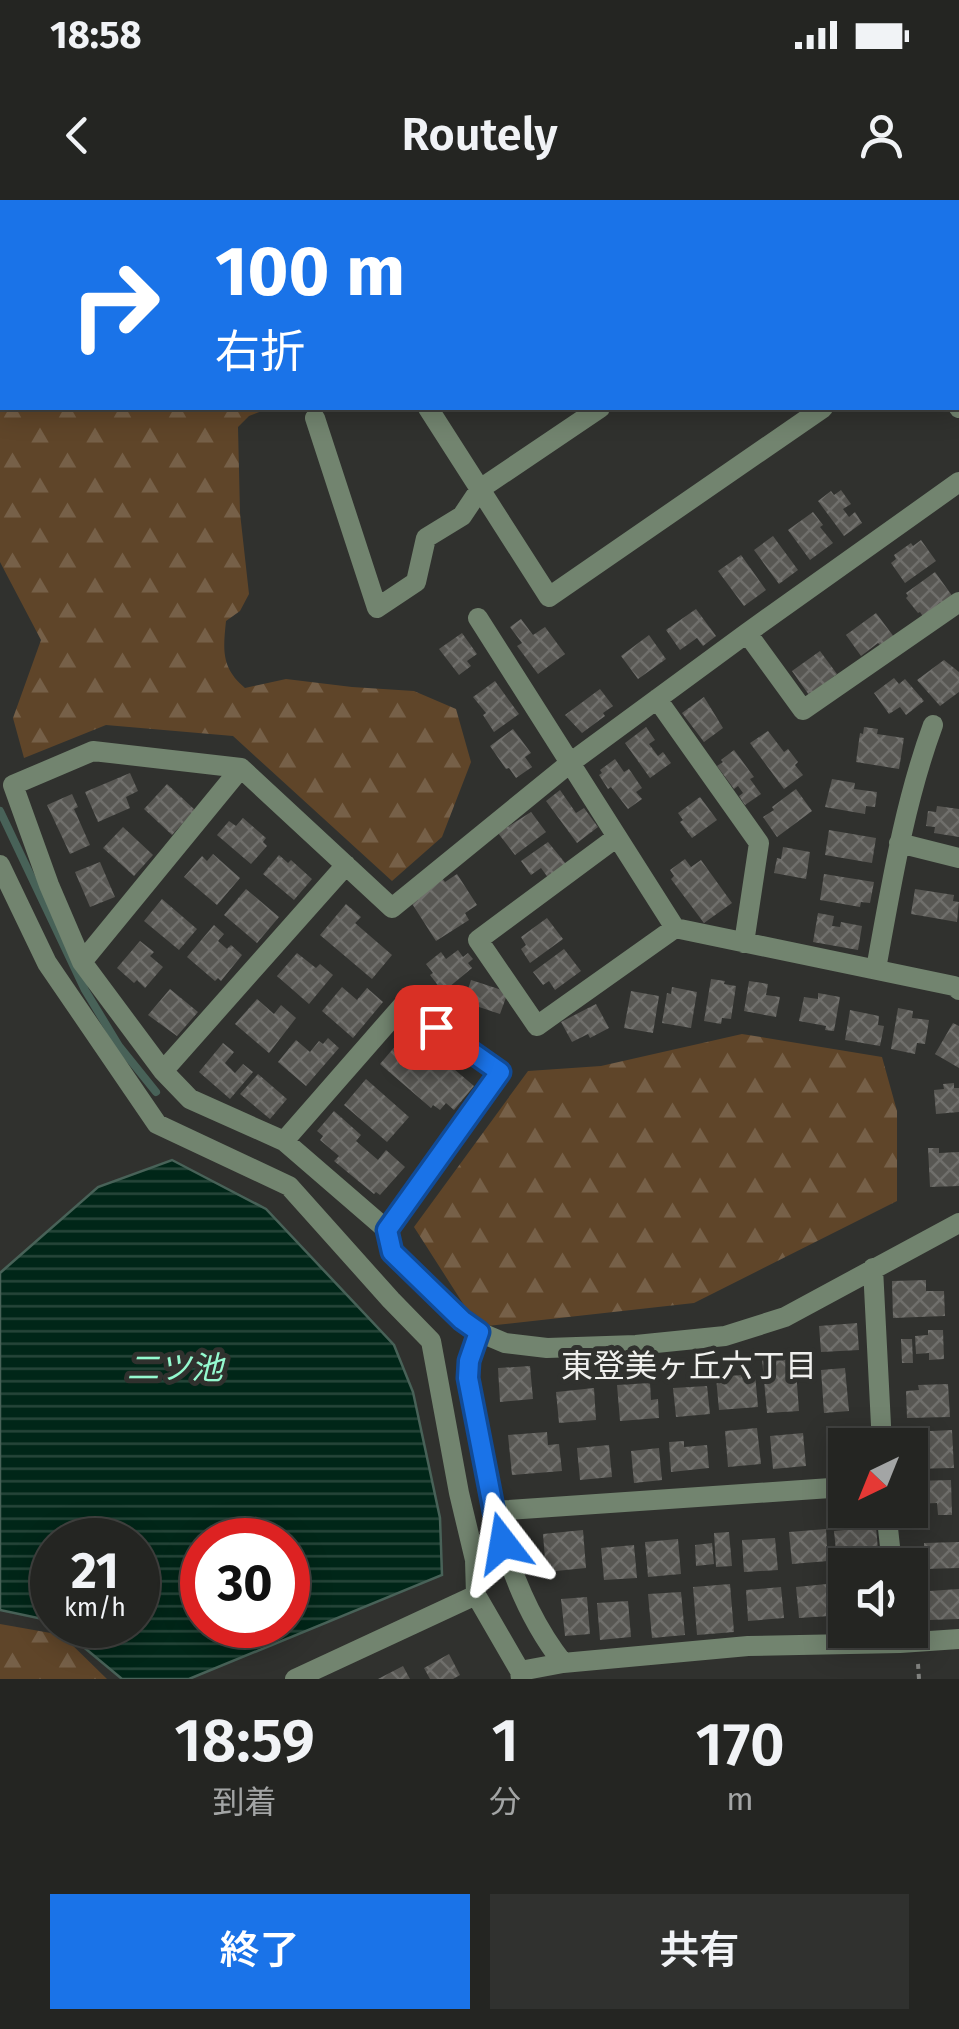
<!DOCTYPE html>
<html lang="ja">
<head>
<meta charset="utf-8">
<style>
  :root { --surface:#242522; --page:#30312f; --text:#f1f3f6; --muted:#a3a5a5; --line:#414240; --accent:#1a73e8 }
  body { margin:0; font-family:"Fira Sans","Noto Sans JP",sans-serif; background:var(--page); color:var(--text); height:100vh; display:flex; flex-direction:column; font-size:38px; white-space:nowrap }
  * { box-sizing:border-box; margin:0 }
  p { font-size:32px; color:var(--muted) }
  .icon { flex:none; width:55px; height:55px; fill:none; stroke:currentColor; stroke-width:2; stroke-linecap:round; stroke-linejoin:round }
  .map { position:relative; height:1479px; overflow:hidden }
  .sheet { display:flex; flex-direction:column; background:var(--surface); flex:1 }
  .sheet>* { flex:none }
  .banner { position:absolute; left:0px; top:0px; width:960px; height:210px; box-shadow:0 5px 25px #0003,0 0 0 2px var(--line); background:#1a73e8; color:#fff; overflow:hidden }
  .needle { width:65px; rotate:223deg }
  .controls { position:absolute; left:828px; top:1228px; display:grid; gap:20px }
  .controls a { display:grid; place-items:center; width:100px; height:100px; border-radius:0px; background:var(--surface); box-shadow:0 5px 25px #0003,0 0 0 2px var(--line); font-size:50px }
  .speed { position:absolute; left:30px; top:1318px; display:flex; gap:20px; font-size:50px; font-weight:700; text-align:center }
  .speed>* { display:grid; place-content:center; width:130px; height:130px; border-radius:50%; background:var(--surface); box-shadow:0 5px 25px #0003,0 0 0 2px var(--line); line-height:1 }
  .speed small { font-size:25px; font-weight:400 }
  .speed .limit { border:15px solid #d22; background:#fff; color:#111 }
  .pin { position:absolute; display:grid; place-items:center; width:85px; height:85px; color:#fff; margin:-42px; border-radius:20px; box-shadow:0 5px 15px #0006 }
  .me { position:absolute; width:110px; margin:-55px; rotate:346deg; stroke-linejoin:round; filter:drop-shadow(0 0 8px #0008) }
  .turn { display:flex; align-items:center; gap:35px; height:210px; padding:0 50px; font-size:45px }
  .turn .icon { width:130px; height:130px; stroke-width:2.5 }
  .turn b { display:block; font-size:70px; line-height:85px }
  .eta { display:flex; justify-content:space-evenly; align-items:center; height:170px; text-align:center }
  .eta b { font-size:60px; font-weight:600; line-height:70px }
  .primary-button { display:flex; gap:20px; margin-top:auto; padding:20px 50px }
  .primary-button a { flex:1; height:115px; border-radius:0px; background:var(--accent); color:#fff; font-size:40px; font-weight:600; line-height:115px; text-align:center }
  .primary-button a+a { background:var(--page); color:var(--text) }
  .status { display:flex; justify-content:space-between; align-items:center; height:70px; padding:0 50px; background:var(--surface); direction:ltr }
  .status svg { height:28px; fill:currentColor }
  header { display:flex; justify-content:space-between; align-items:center; height:130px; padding:0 50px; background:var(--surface); font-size:45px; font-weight:600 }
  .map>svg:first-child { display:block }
  .forest { fill:url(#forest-firs) }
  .water { fill:url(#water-rules); stroke:#486258; stroke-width:2.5; fill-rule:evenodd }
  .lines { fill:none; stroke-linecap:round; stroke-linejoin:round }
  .stream { stroke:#486258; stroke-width:8 }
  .building { fill:url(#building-cross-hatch) }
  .path { stroke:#828380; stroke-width:4; stroke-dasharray:5 5; stroke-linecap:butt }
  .minor { stroke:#72846f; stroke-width:20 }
  .route-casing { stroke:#114b97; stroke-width:25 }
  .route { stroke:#1a73e8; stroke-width:18 }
  .labels { text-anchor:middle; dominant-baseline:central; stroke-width:10; stroke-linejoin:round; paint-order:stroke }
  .neighbourhood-label { font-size:32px; fill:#efefed; stroke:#30312e }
  .water-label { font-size:32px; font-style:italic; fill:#94facf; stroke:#30312e }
</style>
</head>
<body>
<div class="status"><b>18:58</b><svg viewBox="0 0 49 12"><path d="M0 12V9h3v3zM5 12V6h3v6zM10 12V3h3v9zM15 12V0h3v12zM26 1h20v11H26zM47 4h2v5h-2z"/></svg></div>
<header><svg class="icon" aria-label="back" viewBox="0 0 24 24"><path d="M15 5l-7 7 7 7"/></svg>Routely<svg class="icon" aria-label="person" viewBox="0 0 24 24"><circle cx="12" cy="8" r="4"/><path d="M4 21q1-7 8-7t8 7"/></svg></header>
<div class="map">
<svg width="959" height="1479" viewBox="0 0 959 1479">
  <defs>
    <pattern id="forest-firs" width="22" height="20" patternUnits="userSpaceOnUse" patternTransform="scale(2.5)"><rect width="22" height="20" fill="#5f4529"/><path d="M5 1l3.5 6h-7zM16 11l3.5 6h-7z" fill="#766048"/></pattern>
    <pattern id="water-rules" width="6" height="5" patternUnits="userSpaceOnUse" patternTransform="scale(2.5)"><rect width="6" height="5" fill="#002618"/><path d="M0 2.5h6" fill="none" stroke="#26463a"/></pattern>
    <pattern id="building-cross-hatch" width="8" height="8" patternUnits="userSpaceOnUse" patternTransform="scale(2.5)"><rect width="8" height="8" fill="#585753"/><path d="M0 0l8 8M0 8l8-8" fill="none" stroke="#706f6c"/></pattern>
  </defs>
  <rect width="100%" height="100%" fill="#30312e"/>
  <path class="forest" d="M0 0H389V2H2V208H270L249 216 238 227 240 313 249 394 240 411 226 421C223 450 221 468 245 488L286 479 352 487 414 491 456 509 471 562 442 637 392 681 233 536 106 525 24 558 13 518 41 440 0 362Z
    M742 834 882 857 897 911V1001L694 1103 478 1127 414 1027 528 871 601 866Z
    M0 1424 62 1435 107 1479H0Z"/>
  <path class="water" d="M172 960 266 1009 394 1145 413 1192 440 1318 442 1375 189 1479H122L57 1425H138V1340H52V1421L0 1410V1073L98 987ZM202 1340H288V1425H202Z"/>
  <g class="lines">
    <path class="stream" d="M0 611 85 790 119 846 156 892"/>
  </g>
  <path class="building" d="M841 290 851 304 843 309 849 317 855 312 862 323 844 336 818 301 831 291 834 295Z
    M813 312 823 325 820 327 833 343 810 360 788 330Z
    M773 336 798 370 779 384 754 350Z
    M921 340 936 361 905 383 891 363 896 359 894 355 911 343 913 346Z
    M741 355 766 390 744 406 718 371Z
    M935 372 953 397 924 418 920 412 918 413 906 398 908 396 906 393Z
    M696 409 716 436 703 446 697 438 680 450 666 430Z
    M876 413 894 437 881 446 878 443 861 456 846 435Z
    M521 419 533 435 545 427 565 454 538 474 517 446 522 443 510 427Z
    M462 433 477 454 467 461 471 466 459 475 439 449Z
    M649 435 666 459 638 479 621 456Z
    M820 451 837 474 809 495 792 471Z
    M944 460 959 472V492L940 506 917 480Z
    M894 478 899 484 905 479 924 501 906 515 900 507 889 514 874 493Z
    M495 481 519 514 494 532 483 515 486 513 473 497Z
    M600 489 613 506 603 513 605 516 582 533 565 515Z
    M704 497 723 528 704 542 682 513Z
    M646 527 655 540 649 544 658 556 663 552 671 563 650 578 625 543Z
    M864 527 878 529 877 534 904 538 899 569 856 562 860 533 863 534Z
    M513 529 531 553 525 557 532 567 516 578 509 568 506 569 490 546Z
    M768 531 784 552 788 549 798 562 795 565 803 575 784 589 750 543Z
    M734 550 754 577 750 579 761 594 745 605 739 596 743 593 738 586 734 589 717 566 723 562 721 560Z
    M615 559 624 572 629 569 642 588 636 592 642 599 628 609 611 587 608 589 599 575 602 573 600 570Z
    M130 573 138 591 126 597 130 608 98 622 85 592Z
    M832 579 855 583 854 589 877 592 875 607 866 606 865 614 825 607Z
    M167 584 195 610 172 635 144 609Z
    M796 589 812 611 777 637 763 617 774 610 772 607Z
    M560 590 576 613 584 608 598 627 577 643 546 601Z
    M72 594 78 607 74 609 90 645 70 654 47 605Z
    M700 597 717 620 692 638 680 622 683 620 678 613Z
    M937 606 959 609V637L934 633 935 627 926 626 928 611 936 612Z
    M531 612 546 632 515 655 498 633Z
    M243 618 266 638 263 642 267 646 251 664 217 635 229 621 236 626Z
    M123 627 153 655 134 676 103 648Z
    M829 630 876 638 872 663 825 655Z
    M548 642 566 664 549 679 541 668 531 675 521 661Z
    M783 647 810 652 806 679 774 673 777 658 781 659Z
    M213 654 240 678 217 705 184 677 202 656 207 661Z
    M279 655 288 663 291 660 312 679 294 700 263 674Z
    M685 659 691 667 701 660 732 703 704 723 671 679 674 676 670 670Z
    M100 662 115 697 90 707 75 672Z
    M457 674 477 705 465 713 469 720 436 741 409 699 442 678 445 682Z
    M824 674 874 682 870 703 861 702 860 707 820 700Z
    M246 689 279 717 257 743 224 715Z
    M915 689 954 695 953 701 959 702 957 722 911 714Z
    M162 699 197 729 179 750 144 721Z
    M346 704 361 717 355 723 392 755 372 779 320 735Z
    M818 713 834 716 832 726 840 727 841 722 862 726 858 750 813 742Z
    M547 718 563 739 530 763 521 749 526 745 521 737Z
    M214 725 224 734 218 741 227 749 231 745 242 755 221 781 218 778 215 781 187 757Z
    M140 741 154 752 150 756 163 767 145 788 137 780 134 783 117 768Z
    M564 749 581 771 555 790 549 781 543 785 533 772Z
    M458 750 463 757 468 753 473 759 468 763 472 768 443 792 430 775 433 773 426 764 441 752 446 759Z
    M297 753 316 768 320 764 333 775 309 804 277 776Z
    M711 779 725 781 724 784 736 786 731 819 722 818 721 824 704 821Z
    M471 780 508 792 500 814 464 802Z
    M749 781 768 784 766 795 780 797 776 817 744 811Z
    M342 787 357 800 367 788 383 802 353 838 322 811Z
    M672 787 697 792 691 828 662 823 667 793 671 794Z
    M170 789 198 812 177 836 148 815Z
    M631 791 659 796 653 833 624 828Z
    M818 793 840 797 834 831 825 830 826 826 799 821 804 797 818 799Z
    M257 799 274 814 281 805 296 818 269 853 235 824Z
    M596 804 609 828 590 838 588 834 572 842 561 822Z
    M898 808 913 811 912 818 929 820 925 844 917 843 915 854 891 849Z
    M850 810 879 816 878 825 884 826 880 846 845 840Z
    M953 823 959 826V868L935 854Z
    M404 836 443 870 448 864 474 886 454 910 446 903 440 910 433 905 431 908 380 864Z
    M328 838 339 848 306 886 278 862 296 840 310 852 319 841 323 844Z
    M223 843 234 852 225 863 235 873 243 864 253 872 230 899 199 872Z
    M258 874 287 899 270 919 240 894Z
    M366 879 409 917 387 942 344 905Z
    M954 883V888H959V912L936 914 934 890 944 889 943 884Z
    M334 911 361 935 356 941 378 960 386 950 405 967 380 995 376 992 374 994 334 961 339 956 320 940 323 936 317 931Z
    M928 948H939V953L959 952V986L930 987Z
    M926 1080V1091H944L945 1116 893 1118 892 1081Z
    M857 1123 859 1150 821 1152 819 1126Z
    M928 1130H943L944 1159 929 1160V1153L916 1154 915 1136 928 1135Z
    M901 1139H912L913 1163H902Z
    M795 1156 799 1211 767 1213 762 1159Z
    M530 1166 533 1199 500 1202 498 1168Z
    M845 1168 849 1211 824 1213 821 1170Z
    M755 1174 758 1207 719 1210 716 1177Z
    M650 1183 651 1200 658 1199 659 1218 620 1221 617 1185Z
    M948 1184 950 1217 907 1218 906 1191 919 1190 918 1185Z
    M707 1186 710 1214 676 1217 673 1188Z
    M594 1188 596 1220 559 1223 556 1192Z
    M757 1228 761 1264 728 1267 725 1231Z
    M952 1230 954 1268 910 1269 909 1232Z
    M547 1232 548 1245 559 1244 562 1271 512 1275 508 1235Z
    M803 1233 806 1266 773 1269 770 1236Z
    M866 1234 867 1245H845V1266L831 1267 828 1237Z
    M684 1241V1247L707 1245 709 1268 671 1272 669 1242Z
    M609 1245 612 1277 580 1280 577 1248Z
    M659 1248 662 1280 634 1283 631 1251Z
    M951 1280 952 1315H938L937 1303 914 1304 913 1281Z
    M876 1327 879 1361 853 1364 852 1349 836 1351 834 1331Z
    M826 1329 828 1361 792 1364 789 1332Z
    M583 1330 586 1368 546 1372 543 1334Z
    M729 1332 732 1366 716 1367 714 1333Z
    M775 1338 778 1370 744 1372 742 1340Z
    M678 1339 681 1374 648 1377 645 1342Z
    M959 1342V1368L925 1369 924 1343Z
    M712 1343 714 1364 696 1366 695 1345Z
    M634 1345 637 1378 604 1380 601 1348Z
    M730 1384 734 1432 697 1435 693 1387Z
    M827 1384 830 1416 799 1418 796 1387Z
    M781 1387 784 1418 748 1421 746 1390Z
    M959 1389V1419L930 1420 929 1391Z
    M681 1392 685 1435 652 1438 648 1394Z
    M587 1397 590 1434 565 1436 561 1399Z
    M628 1401 631 1437 600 1440 597 1403Z
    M449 1454 460 1475 453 1479H430L424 1468Z
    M403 1466 410 1479H378Z"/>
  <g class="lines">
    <path class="path" d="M918 1464 919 1479"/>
    <path class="minor" d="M672 0 674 2
      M415 2V0
      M463 2 467 0
      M902 2 905 0
      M958 115 959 114
      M958 206 959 208
      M428 208 549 397 823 208
      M315 218 377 408 416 382 426 338 462 316 480 289 600 208
      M478 418 675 728 954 786 959 790
      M747 433 803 510 959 402
      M657 499 759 643 744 743
      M617 637 478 740 537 826 675 728
      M899 643 959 658
      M0 665 47 763 157 924 289 986 391 1100 431 1141 459 1293 475 1360 476 1395 520 1471 521 1479
      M82 762 241 568
      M876 769C891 687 904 604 933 525
      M163 871 346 665
      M284 941 403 805 500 872 387 1030
      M873 1068 882 1245
      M479 1132 505 1143 547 1148 636 1145 725 1136 785 1117 959 1023
      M886 1310 892 1365
      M494 1311 845 1287
      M563 1463C499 1382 487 1276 468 1178L469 1161 479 1132 463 1119 392 1052 387 1030 284 941 190 899 163 871 82 762 49 685 13 585 93 551 241 568 392 708 570 563 747 433 959 282
      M520 1471 563 1463 748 1446 900 1443 959 1439
      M295 1479 476 1395"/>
  </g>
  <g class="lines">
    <g class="route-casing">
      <path id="route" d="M436 827 500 872 387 1030 392 1052 462 1120 479 1132 469 1161 468 1178 494 1312 503 1343"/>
    </g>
    <use href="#route" class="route"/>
  </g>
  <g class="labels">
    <g class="neighbourhood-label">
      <text x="689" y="1166">東登美ヶ丘六丁目</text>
    </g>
    <g class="water-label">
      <text x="175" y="1168">二ツ池</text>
    </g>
  </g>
</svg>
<div class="controls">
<a><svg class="needle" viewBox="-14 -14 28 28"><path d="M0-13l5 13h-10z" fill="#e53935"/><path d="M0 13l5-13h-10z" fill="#a3a5a5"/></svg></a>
<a><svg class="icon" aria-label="sound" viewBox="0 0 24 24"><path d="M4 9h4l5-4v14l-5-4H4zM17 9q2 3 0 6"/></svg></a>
</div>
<div class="speed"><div>21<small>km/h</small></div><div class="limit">30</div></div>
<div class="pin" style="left:436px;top:827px;background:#d93025"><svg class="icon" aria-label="arrive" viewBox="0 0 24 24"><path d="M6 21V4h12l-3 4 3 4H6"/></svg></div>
<svg class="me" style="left:503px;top:1343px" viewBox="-20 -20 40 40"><path d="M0-17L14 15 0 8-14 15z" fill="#1a73e8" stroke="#fff" stroke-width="4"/></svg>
<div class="banner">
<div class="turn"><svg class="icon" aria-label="right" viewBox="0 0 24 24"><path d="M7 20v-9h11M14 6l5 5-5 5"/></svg><div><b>100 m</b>右折</div></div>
</div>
</div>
<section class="sheet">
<div class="eta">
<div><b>18:59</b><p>到着</p></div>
<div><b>1</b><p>分</p></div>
<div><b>170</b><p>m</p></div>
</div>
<div class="primary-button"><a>終了</a><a>共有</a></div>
</section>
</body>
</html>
